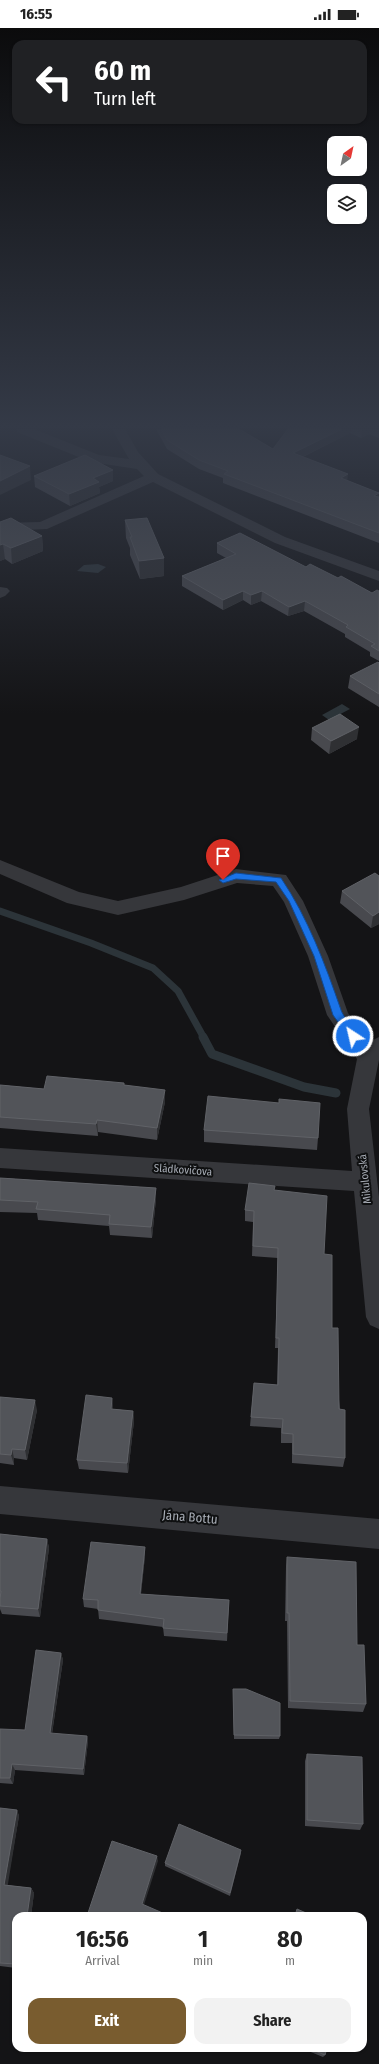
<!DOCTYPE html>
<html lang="en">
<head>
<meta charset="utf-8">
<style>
  :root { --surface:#fff; --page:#f2f2f2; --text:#222; --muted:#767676; --accent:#795c2f }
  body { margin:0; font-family:"Fira Sans Condensed",sans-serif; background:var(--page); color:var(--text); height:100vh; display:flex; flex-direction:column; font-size:15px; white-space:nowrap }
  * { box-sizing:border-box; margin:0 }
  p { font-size:13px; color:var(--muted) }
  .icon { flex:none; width:22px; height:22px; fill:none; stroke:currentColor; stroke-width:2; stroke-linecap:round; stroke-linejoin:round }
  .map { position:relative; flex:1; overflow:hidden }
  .side { position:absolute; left:12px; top:1884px; width:355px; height:140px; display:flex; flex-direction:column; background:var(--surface); border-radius:12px; box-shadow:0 1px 3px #0004 }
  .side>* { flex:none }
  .banner { position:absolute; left:12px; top:12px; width:355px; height:84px; border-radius:12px; box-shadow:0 1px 3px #0004; background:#202124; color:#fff; overflow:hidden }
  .needle { width:26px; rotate:33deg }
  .tools { position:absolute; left:327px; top:108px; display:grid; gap:8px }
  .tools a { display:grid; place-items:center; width:40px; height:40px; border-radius:8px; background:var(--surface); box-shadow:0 1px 3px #0004; font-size:20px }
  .pin { position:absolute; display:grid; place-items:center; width:34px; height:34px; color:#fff; margin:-41px -17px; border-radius:50% 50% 50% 0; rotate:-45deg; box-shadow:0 0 4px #0007 }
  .pin .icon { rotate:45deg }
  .me { position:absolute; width:44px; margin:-22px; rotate:325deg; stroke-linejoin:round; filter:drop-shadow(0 0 3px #0008) }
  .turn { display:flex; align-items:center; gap:14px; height:84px; padding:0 16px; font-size:18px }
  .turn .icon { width:52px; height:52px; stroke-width:2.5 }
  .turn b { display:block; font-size:28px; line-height:34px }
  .eta { display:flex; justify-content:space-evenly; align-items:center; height:68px; text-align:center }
  .eta b { font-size:24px; font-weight:700; line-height:28px }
  .cta { display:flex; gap:8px; margin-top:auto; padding:8px 16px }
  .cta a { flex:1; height:46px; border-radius:12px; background:var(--accent); color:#fff; font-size:16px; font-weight:700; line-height:46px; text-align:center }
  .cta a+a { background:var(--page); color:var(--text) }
  .status { display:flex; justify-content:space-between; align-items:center; height:28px; padding:0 20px; background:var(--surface); direction:ltr }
  .status svg { height:11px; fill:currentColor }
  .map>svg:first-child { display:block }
  .water { fill:#2c3439 }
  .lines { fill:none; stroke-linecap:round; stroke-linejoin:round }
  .stream-far1 { stroke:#2c3439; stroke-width:7 }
  .stream { stroke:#2c3439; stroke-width:9 }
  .minor { fill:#36373b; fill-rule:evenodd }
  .wall { fill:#48494e }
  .shaded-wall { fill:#2f3033 }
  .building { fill:#525459; stroke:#606267 }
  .route { fill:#1a73e8; stroke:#114b97 }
  .labels { text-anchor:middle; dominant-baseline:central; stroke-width:4; stroke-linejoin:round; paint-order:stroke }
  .street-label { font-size:11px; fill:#a7acb5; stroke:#0f1011 }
  .near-street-label { font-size:13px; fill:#a7acb5; stroke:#0f1011 }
</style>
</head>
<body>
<div class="status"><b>16:55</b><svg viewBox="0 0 49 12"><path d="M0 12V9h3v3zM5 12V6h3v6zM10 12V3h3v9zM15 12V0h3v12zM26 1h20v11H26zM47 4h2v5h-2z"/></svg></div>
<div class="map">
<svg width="379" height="2036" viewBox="0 0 379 2036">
  <rect width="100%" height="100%" fill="#141416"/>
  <path class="water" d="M98 536 106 539 98 545 77 543 84 537Z
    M342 676 350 681 329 692 322 687Z"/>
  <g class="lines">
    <path class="stream-far1" d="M0 883 91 915 153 940 178 963 204 1010"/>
    <path class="stream" d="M203 1009 212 1026 304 1059 336 1065"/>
    <path class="minor" d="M16 401H34L99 427 129 431 112 401H125L138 424 158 446 285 509 379 543V553L275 515 153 454 47 501 0 503V495L40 494 144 448 137 441 91 434 17 404Z
      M0 559 7 560 10 563 5 568 0 570Z
      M0 832 79 864 118 873 181 859 236 841 286 847 303 873 328 928 348 985 369 1014 379 1009V1032L369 1081 379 1169V1301L370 1297 366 1289 354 1163 0 1140V1120L352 1143 347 1081 357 1031 327 987 308 928 284 874 273 858 237 855 184 872 118 887 67 875 0 846Z
      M0 1458 379 1491V1521L0 1486Z"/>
  </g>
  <path class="wall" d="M156 401H239L273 421 288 401H379V410L369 406 361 410 350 405 303 429 347 453 379 465 378 469H379V515L223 455V450L199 441 167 421Z
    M113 442V453L99 459 100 465 70 478 35 459 34 448Z
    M125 492 164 530V548L140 551 130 527V520L126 510Z
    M0 494 42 508 43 523 12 536 5 531 0 533Z
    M217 515 306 539 338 550 372 565 379 563V633L370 628V624L345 609V606L304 583 288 588 261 573 251 577 243 572 223 582 182 558V548L226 530 217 525Z
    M379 635V679L348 660 350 648Z
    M312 700 357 711 329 726 311 712Z
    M379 848V896L371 900 340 875 342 863Z
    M0 1057 44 1061 125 1057 165 1074 157 1112 98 1104V1108L0 1100Z
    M279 1075 318 1110 317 1122 204 1114V1102Z
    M0 1150 156 1160V1171L152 1210 110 1207 109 1198 38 1192 37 1185 0 1184Z
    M274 1162 324 1226 345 1430 343 1439 292 1435V1415H281V1400L250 1398 254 1355 277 1357 278 1320H275L278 1230 252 1228 253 1194 245 1193V1182Z
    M0 1369 37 1382 27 1432 14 1430V1437L0 1435Z
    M112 1370 113 1381 133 1383 134 1393 128 1445 79 1441 77 1432Z
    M0 1506 47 1511 49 1520 40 1589 2 1586 0 1581Z
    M145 1519V1528L141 1566 229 1572 227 1613 164 1608 163 1599 99 1591 98 1581 84 1579 83 1571Z
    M287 1529 357 1617 366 1676 363 1684 288 1680 287 1593H285L286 1538Z
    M61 1625 63 1632 52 1706 87 1708 88 1713 84 1747 15 1742 13 1756 0 1755V1701L25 1702Z
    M233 1661 280 1708 279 1711H234Z
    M307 1726 363 1796 360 1802 305 1798V1733Z
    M0 1780 17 1782 19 1788 7 1857 31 1860 34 1865 31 1888H16V1940L0 1938Z
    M241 1825 230 1868 165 1838V1835Z
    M301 2020H327L325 2027 323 2029Z"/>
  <path class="shaded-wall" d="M342 401H351L350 405 292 434 293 425Z
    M362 401H370L369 406 361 410Z
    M30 438 31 452 0 467V453Z
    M113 442V453L99 459 100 465 70 478 69 466 93 450Z
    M348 446 347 455 341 450Z
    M379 465 378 474 374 468Z
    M42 508 43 523 12 536 11 520Z
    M3 516 5 531 0 533V517Z
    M164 530V548L140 551 139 533Z
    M243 563V572L223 582V572Z
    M262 563 261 573 251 577V567Z
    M305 573 304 583 288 588 289 579Z
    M359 699 357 711 329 726 331 713Z
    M379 884V896L371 900 373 888Z
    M165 1062V1074L157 1112V1100Z
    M97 1092 98 1104V1108L96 1096Z
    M156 1160V1171L152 1210 151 1199Z
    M112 1370 113 1380 112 1391 111 1381Z
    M35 1372 37 1382 27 1432 25 1422Z
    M133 1383 134 1393 128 1445 127 1435Z
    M12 1421 14 1430V1437L11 1427Z
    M47 1511 49 1520 40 1589 38 1581Z
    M145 1519V1528L140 1574V1566Z
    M61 1625 63 1632 51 1711 50 1705Z
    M87 1708 88 1713 84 1747 83 1741Z
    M12 1736 15 1742 13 1756 10 1750Z
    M17 1782 19 1788 7 1862 4 1857Z
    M157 1828 158 1833 143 1880 142 1876Z
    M31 1860 34 1865 31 1888H27Z"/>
  <path class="building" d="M161 401H239L273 421 288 401H342L293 425 348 446 341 450 379 465 374 468 379 469V505L224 446 228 443 199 432 167 412Z
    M0 427 30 438 0 453Z
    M85 427 113 442 93 450 99 454 69 466 34 448Z
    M11 490 42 508 11 520 3 516 0 517V494Z
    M147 490 164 530 139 533 130 509H132L125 492Z
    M240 505 306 539 310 536 338 550 341 548 372 565 377 562 379 563V623L371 618 375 616 346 599 348 597 305 573 289 579 262 563 251 567 243 563 223 572 182 548 236 526 217 515Z
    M378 634 379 635V666L350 648Z
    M340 686 359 699 331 713 312 700Z
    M375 845 379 848V884L373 888 342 863Z
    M47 1048 124 1055V1057L165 1062 157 1100 97 1092 96 1096 0 1089V1057L44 1061Z
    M208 1068 279 1075V1071L320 1075 318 1110 204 1102Z
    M0 1150 156 1160 151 1199 109 1196 110 1187 36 1181 38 1174 0 1172Z
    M249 1155 275 1158 274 1162 327 1168 324 1226 332 1227V1300H338L339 1381 345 1382V1430L293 1426V1406L282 1405 283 1391 251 1389 254 1355 278 1357 279 1310H276L278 1220 253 1218 254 1183 245 1182Z
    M86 1367 112 1370 111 1381 133 1383 127 1435 77 1432Z
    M0 1369 35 1372 25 1422 12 1421 11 1427 0 1426Z
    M0 1506 47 1511 38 1581 0 1578V1571L1 1563H0Z
    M91 1514 145 1519 140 1566 229 1572 227 1605 163 1600 164 1591 98 1582V1572L83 1571Z
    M287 1529 356 1534 357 1617H364L366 1676 290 1673 289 1585H287Z
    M36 1622 61 1625 50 1705 87 1708 83 1741 12 1736 10 1750H0V1701L25 1702Z
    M233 1661H246L280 1675V1708L234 1707Z
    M307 1726 362 1729 363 1796 307 1792Z
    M0 1780 17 1782 4 1857 31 1860 27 1888H16V1936L0 1935Z
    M179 1796 241 1822 230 1865 165 1835Z
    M112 1813 157 1828 142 1876 165 1886V1888H87Z
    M297 1881 313 1888H295Z
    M308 2020H327L325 2027Z"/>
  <linearGradient id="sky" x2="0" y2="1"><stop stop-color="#0b0b0c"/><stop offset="0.58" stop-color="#343a47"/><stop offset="1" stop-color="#343a47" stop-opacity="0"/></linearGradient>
  <rect width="379" height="686" fill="url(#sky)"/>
  <path class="route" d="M236 845 281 850C308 890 325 936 341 982 343 989 359 1005 356 1011H350L333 987 314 928 289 873 276 854 236 851 223 855 219 852Z"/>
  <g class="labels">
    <g class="street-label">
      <text transform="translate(183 1142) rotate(4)">Sládkovičova</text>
      <text transform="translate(365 1151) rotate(-96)">Mikulovská</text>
    </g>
    <g class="near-street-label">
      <text transform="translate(190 1489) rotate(5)">Jána Bottu</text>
    </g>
  </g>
</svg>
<div class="tools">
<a><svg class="needle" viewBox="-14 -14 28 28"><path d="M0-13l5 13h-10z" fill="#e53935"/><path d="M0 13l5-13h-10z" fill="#767676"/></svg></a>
<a><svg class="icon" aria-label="layers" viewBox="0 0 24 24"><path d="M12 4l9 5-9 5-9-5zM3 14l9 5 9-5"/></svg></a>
</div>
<div class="pin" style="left:223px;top:852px;background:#d93025"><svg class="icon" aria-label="arrive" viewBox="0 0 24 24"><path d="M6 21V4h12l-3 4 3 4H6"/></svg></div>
<svg class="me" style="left:353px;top:1008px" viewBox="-20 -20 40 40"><circle r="17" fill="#1a73e8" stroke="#fff" stroke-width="3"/><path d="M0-11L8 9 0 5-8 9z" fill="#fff"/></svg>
<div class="banner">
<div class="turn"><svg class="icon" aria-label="left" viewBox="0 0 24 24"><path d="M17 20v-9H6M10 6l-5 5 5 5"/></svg><div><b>60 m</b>Turn left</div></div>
</div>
<section class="side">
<div class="eta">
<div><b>16:56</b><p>Arrival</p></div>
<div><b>1</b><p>min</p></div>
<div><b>80</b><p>m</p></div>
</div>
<div class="cta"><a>Exit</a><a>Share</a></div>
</section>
</div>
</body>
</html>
